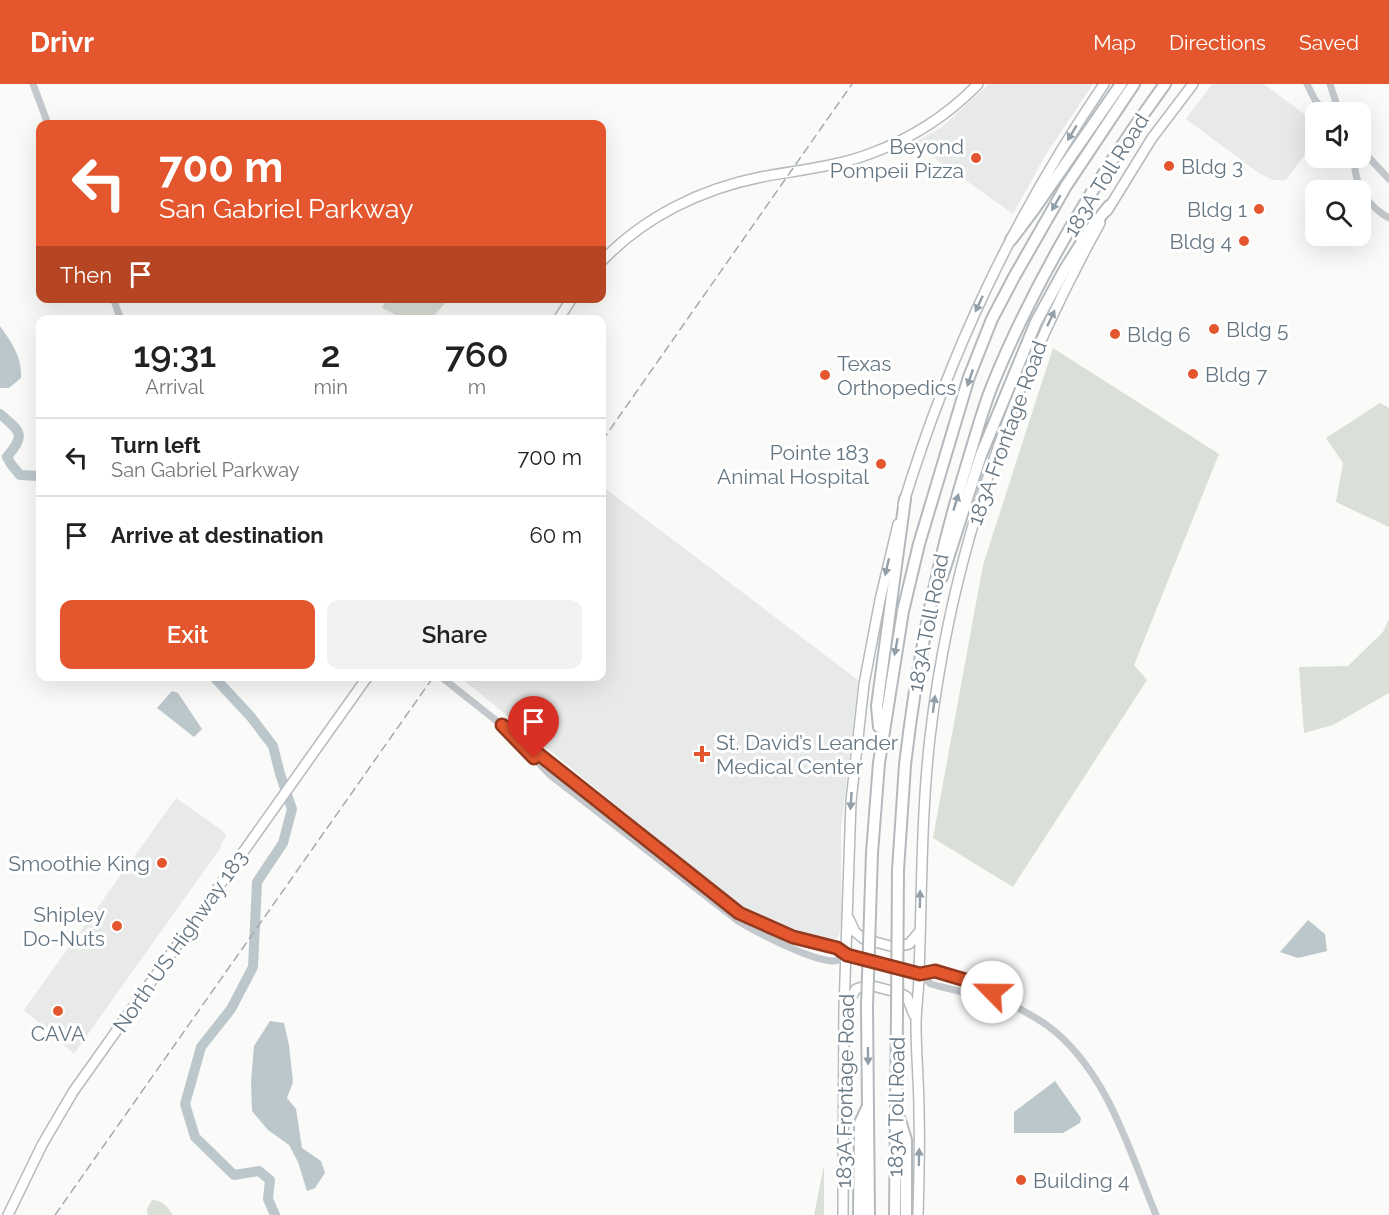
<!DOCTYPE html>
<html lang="en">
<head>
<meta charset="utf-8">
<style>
  :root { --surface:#fff; --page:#f2f2f2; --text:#222; --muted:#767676; --line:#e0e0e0; --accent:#e4572e }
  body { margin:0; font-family:Raleway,sans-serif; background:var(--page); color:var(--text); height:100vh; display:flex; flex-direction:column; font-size:22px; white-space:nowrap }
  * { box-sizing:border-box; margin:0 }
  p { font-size:20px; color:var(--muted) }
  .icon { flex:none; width:33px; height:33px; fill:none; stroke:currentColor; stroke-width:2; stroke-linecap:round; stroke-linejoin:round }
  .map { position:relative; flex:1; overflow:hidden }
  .panel { position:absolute; left:36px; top:231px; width:570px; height:366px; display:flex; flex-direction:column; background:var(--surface); border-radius:12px; box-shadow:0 6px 24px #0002 }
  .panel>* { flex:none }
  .guide { position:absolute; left:36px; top:36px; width:570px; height:183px; border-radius:12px; box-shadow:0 6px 24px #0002; background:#e4572e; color:#fff; overflow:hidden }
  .tools { position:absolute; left:1305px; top:18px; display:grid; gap:12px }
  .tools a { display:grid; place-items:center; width:66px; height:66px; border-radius:12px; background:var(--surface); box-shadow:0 6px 24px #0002; font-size:30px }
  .pin { position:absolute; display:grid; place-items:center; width:51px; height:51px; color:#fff; margin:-62px -26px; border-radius:50% 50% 50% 0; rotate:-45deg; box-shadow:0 0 6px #0007 }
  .pin .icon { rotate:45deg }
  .me { position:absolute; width:66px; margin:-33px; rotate:293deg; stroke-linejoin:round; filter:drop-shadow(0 0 4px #0008) }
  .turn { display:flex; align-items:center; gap:21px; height:126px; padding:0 24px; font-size:27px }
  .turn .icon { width:78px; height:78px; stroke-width:2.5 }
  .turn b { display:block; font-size:42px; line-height:51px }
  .then { display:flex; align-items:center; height:57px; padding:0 24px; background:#0003; gap:12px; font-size:22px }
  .eta { display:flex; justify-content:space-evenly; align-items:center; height:102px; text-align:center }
  .eta b { font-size:36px; font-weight:600; line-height:42px }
  .action { display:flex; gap:12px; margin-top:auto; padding:12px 24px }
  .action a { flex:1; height:69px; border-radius:12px; background:var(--accent); color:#fff; font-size:24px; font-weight:600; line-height:69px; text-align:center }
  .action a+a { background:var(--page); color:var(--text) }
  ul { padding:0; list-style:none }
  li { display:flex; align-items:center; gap:18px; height:78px; padding:0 24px; border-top:2px solid var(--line) }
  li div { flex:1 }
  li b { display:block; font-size:22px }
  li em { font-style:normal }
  header { display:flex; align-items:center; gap:36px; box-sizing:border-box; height:84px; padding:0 30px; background:var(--accent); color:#fff }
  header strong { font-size:28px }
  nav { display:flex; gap:33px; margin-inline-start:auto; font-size:21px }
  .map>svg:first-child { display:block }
  .built { fill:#e8e9e9 }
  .green { fill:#dadfd7 }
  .water { fill:#bbc7cb }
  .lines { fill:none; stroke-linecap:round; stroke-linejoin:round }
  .river { stroke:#bbc7cb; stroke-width:10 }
  .major-casing { stroke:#b5babe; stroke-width:12 }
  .highway-casing { stroke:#b4b9bd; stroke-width:14 }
  .minor { stroke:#c3c8cc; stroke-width:7 }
  .major { stroke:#fff; stroke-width:9 }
  .highway { stroke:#fff; stroke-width:10 }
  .rail { stroke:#a2aab0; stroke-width:1.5; stroke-dasharray:9 4.5; stroke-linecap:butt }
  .highway-bridge-casing { stroke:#b4b9bd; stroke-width:14; stroke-linecap:butt }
  .highway-bridge { stroke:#fff; stroke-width:10 }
  .oneway { fill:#939fa8 }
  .route-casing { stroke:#94391e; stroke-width:15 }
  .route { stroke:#e4572e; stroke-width:10 }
  .poi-dot { fill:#e4572e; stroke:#fff; stroke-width:2 }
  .labels { text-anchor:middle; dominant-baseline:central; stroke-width:6; stroke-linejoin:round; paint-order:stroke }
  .poi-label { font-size:21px; fill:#657683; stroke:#fff; text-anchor:start }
  .street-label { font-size:21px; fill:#657683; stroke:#fff }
</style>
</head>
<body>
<header>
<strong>Drivr</strong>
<nav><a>Map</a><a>Directions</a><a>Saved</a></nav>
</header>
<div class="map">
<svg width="1389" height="1131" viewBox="0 0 1389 1131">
  <rect width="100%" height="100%" fill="#fafaf8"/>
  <path class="built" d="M989 0H1093L1045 72 1013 130 913 59 942 43Z
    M1212 0H1264L1315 38V57L1286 96H1273L1260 90 1186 35Z
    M602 402 858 596 841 744V838L839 852 835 855H818L767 838 726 811 460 593 602 592Z
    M176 714 223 747 226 753 221 760V763L74 970 24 926Z"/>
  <path class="green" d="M387 215V214L449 215 430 236 404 235 382 224Z
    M1053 264 1219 370 1134 581 1147 596 1013 803 933 754 983 481Z
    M1380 319 1389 324V443L1336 418 1343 379 1326 354Z
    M1389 535V609L1333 641 1304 649 1299 583 1348 582 1383 548Z
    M824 1081V1131H814Z
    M152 1116C162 1116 168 1123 173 1131H148L147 1125Z"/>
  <path class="water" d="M0 242C12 259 22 273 21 294L9 304H0Z
    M172 607 178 609 202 645 194 653 157 624Z
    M1308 836 1325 850 1327 867 1298 874 1280 868Z
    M270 937 284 939 289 961 293 998 287 1014 296 1025 302 1064 321 1077 325 1089 315 1104 307 1107 298 1078 289 1061 268 1046 252 1027 251 997 254 962Z
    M1055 997 1081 1034 1080 1039 1063 1049H1014V1028Z"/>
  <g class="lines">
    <path class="river" d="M0 330C21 348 26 350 7 373L11 380 20 391 40 392
      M213 592 251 633 273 662 280 690 292 725 283 759 257 798 253 883 231 925 201 963 185 1020 195 1053 234 1091 259 1087 270 1096 268 1115 275 1131"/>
    <g class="major-casing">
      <path id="major" d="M1107 127 1152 54 1193 0
        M602 177C644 133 701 105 761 93 798 86 836 83 872 69 912 54 948 31 978 0
        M558 236 572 214
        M903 421C950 268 1014 132 1104 0
        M849 835 855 848 864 855 894 863 909 860 920 847
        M847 920 856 905 869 901 900 909 907 913 914 931
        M8 1131 42 1061 73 1008 368 592
        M843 1131 844 925 851 717 864 600 880 516 898 440
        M918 1131C919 1097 920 1062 919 1028 919 999 916 970 916 941 916 924 919 907 919 889 922 810 921 732 930 653 951 472 1012 298 1100 139"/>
    </g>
    <g class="highway-casing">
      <path id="highway" d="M1011 156 1035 124 1121 0
        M942 493 981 371 1036 238 1065 185 1089 147 1109 122
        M879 643 877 622 905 415
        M879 679 903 527 919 460 969 293 992 235 1014 193 1066 102 1134 0
        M905 681C917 577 936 480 967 380 975 354 982 327 992 302 1034 198 1098 91 1165 0
        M867 922 869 1131
        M900 1036 906 1056V1131
        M859 1131 860 1039 867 1024
        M895 1131 897 929"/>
    </g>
    <path class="minor" d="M33 0 48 40
      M1307 0 1315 16 1326 28
      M1330 0 1339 28
      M1360 64 1389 95
      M1353 74C1355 81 1355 90 1358 98 1363 113 1375 126 1389 134
      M113 214 121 236
      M440 592 739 829 793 853 837 864 847 871 919 890 931 900 938 902 988 914 1004 916
      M515 654 550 691 738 837C758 849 812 877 834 877 839 877 843 874 847 871
      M919 890C945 882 980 899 1001 913 1016 924 1033 931 1048 942 1107 986 1129 1066 1156 1131"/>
    <use href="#major" class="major"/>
    <use href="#highway" class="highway"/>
    <path class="rail" d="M602 357 852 0
      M55 1131 434 592"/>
    <g class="highway-bridge-casing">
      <path id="highway-bridge" d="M867 922 872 769 879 679
        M897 929 898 786 905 681"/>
    </g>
    <use href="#highway-bridge" class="highway-bridge"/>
  </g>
  <defs><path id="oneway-solid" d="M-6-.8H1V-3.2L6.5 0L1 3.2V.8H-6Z" transform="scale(1.5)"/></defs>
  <g class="oneway">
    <use href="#oneway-solid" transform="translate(1072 49) rotate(121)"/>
    <use href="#oneway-solid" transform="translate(1056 119) rotate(120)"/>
    <use href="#oneway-solid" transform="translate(979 220) rotate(115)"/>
    <use href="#oneway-solid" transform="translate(1051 234) rotate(-65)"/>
    <use href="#oneway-solid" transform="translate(970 294) rotate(109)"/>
    <use href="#oneway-solid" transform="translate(956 418) rotate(-73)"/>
    <use href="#oneway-solid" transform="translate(887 483) rotate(103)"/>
    <use href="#oneway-solid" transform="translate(896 563) rotate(100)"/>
    <use href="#oneway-solid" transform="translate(934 620) rotate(-83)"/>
    <use href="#oneway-solid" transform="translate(851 717) rotate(94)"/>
    <use href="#oneway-solid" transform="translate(920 815) rotate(-89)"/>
    <use href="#oneway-solid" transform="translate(868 972) rotate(89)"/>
    <use href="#oneway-solid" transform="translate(919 1073) rotate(-89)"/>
  </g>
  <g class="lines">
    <g class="route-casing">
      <path id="route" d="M534 674 502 641 739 829 793 853 837 864 847 871 920 890 935 887 972 898 992 908"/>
    </g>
    <use href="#route" class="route"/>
  </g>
  <g class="poi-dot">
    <circle cx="976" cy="74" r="6"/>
    <circle cx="1169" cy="82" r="6"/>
    <circle cx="1259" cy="125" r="6"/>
    <circle cx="1244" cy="157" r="6"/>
    <circle cx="1214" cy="245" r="6"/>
    <circle cx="1115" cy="250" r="6"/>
    <circle cx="1193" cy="290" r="6"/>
    <circle cx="825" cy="291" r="6"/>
    <circle cx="881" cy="380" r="6"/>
    <path d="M699 661h6v6h6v6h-6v6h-6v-6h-6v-6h6z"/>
    <circle cx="162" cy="779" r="6"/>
    <circle cx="117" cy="842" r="6"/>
    <circle cx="58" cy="927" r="6"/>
    <circle cx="1021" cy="1096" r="6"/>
  </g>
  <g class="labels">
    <g class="poi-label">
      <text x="964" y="62" text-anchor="end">Beyond<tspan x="964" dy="24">Pompeii Pizza</tspan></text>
      <text x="1181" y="82">Bldg 3</text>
      <text x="1247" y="125" text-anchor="end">Bldg 1</text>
      <text x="1232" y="157" text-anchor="end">Bldg 4</text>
      <text x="1226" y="245">Bldg 5</text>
      <text x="1127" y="250">Bldg 6</text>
      <text x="837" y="279">Texas<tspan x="837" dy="24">Orthopedics</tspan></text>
      <text x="1205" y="290">Bldg 7</text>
      <text x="869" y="368" text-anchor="end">Pointe 183<tspan x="869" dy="24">Animal Hospital</tspan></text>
      <text x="716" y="658">St. David’s Leander<tspan x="716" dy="24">Medical Center</tspan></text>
      <text x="150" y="779" text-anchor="end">Smoothie King</text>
      <text x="105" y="830" text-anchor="end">Shipley<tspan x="105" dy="24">Do-Nuts</tspan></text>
      <text x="58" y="949" text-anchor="middle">CAVA</text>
      <text x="1033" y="1096">Building 4</text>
    </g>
    <g class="street-label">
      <text transform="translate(1106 91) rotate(-58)">183A Toll Road</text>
      <text transform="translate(1007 349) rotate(-70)">183A Frontage Road</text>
      <text transform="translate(928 539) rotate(-79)">183A Toll Road</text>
      <text transform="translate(180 857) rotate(-55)">North US Highway 183</text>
      <text transform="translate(845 1007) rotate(-89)">183A Frontage Road</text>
      <text transform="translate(896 1023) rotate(-89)">183A Toll Road</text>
    </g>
  </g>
</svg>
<div class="tools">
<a><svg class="icon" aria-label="sound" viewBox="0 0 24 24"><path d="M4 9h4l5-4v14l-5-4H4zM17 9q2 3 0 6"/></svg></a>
<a><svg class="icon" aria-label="search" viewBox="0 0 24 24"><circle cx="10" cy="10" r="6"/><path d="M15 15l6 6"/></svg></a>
</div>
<div class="pin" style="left:534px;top:674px;background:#d93025"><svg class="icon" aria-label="arrive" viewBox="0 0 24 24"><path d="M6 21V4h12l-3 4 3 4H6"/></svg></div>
<svg class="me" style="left:992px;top:908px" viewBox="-20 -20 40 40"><circle r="19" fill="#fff"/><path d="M0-13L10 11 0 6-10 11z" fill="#e4572e"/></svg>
<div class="guide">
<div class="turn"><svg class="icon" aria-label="left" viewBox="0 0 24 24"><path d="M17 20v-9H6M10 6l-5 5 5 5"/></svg><div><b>700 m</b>San Gabriel Parkway</div></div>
<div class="then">Then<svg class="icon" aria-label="arrive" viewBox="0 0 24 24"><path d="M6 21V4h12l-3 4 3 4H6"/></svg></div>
</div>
<section class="panel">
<div class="eta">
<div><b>19:31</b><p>Arrival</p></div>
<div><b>2</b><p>min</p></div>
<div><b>760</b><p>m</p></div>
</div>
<ul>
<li><svg class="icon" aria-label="left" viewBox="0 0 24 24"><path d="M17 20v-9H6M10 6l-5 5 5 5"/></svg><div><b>Turn left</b><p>San Gabriel Parkway</p></div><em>700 m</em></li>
<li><svg class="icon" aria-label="arrive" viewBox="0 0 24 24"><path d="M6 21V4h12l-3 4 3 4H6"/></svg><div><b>Arrive at destination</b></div><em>60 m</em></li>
</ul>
<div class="action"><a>Exit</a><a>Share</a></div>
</section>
</div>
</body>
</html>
